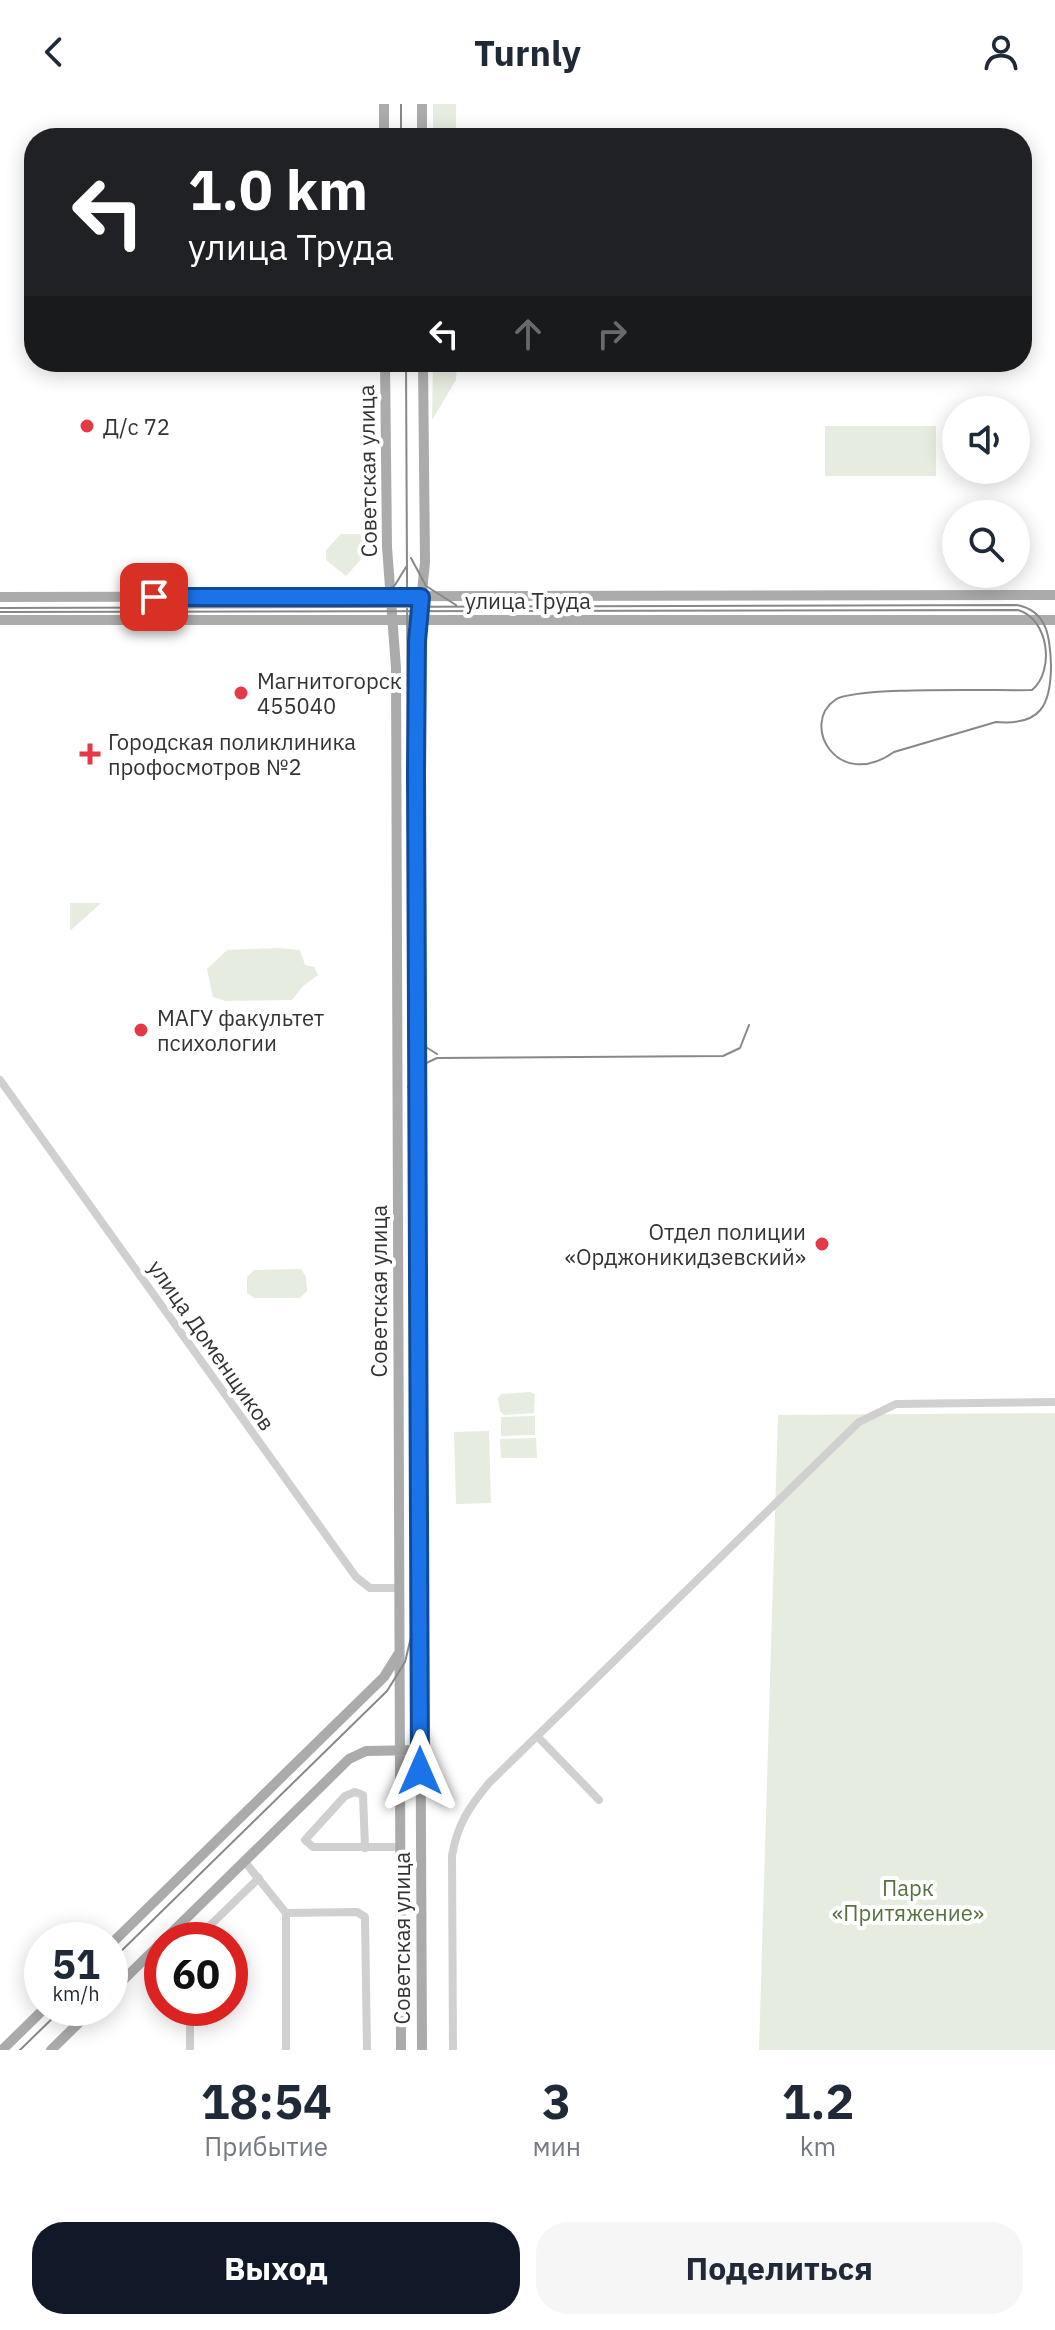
<!DOCTYPE html>
<html lang="ru">
<head>
<meta charset="utf-8">
<style>
  :root { --surface:#fff; --page:#f6f6f7; --text:#1f2937; --muted:#747a83; --accent:#111827 }
  body { margin:0; font-family:"IBM Plex Sans",sans-serif; background:var(--page); color:var(--text); height:100vh; display:flex; flex-direction:column; font-size:30px; white-space:nowrap }
  * { box-sizing:border-box; margin:0 }
  p { font-size:26px; color:var(--muted) }
  .icon { flex:none; width:44px; height:44px; fill:none; stroke:currentColor; stroke-width:2; stroke-linecap:round; stroke-linejoin:round }
  .map { position:relative; height:1946px; overflow:hidden }
  .details { display:flex; flex-direction:column; background:var(--surface); flex:1 }
  .details>* { flex:none }
  .guide { position:absolute; left:24px; top:24px; width:1008px; height:244px; border-radius:32px; box-shadow:0 4px 20px #0003; background:#202124; color:#fff; overflow:hidden }
  .tools { position:absolute; left:942px; top:292px; display:grid; gap:16px }
  .tools a { display:grid; place-items:center; width:88px; height:88px; border-radius:50%; background:var(--surface); box-shadow:0 4px 20px #0003; font-size:40px }
  .speed { position:absolute; left:24px; top:1818px; display:flex; gap:16px; font-size:40px; font-weight:700; text-align:center }
  .speed>* { display:grid; place-content:center; width:104px; height:104px; border-radius:50%; background:var(--surface); box-shadow:0 4px 20px #0003; line-height:1 }
  .speed small { font-size:20px; font-weight:400 }
  .speed .limit { border:12px solid #d22; background:#fff; color:#111 }
  .pin { position:absolute; display:grid; place-items:center; width:68px; height:68px; color:#fff; margin:-34px; border-radius:16px; box-shadow:0 4px 12px #0006 }
  .me { position:absolute; width:88px; margin:-44px; rotate:0deg; stroke-linejoin:round; filter:drop-shadow(0 0 6px #0008) }
  .turn { display:flex; align-items:center; gap:28px; height:168px; padding:0 32px; font-size:36px }
  .turn .icon { width:104px; height:104px; stroke-width:2.5 }
  .turn b { display:block; font-size:56px; line-height:68px }
  .lanes { display:flex; align-items:center; height:76px; padding:0 32px; background:#0003; justify-content:center; gap:40px; direction:ltr }
  .lanes .off { opacity:.35 }
  .eta { display:flex; justify-content:space-evenly; align-items:center; height:136px; text-align:center }
  .eta b { font-size:48px; font-weight:800; line-height:56px }
  .action { display:flex; gap:16px; margin-top:auto; padding:16px 32px }
  .action a { flex:1; height:92px; border-radius:32px; background:var(--accent); color:#fff; font-size:32px; font-weight:800; line-height:92px; text-align:center }
  .action a+a { background:var(--page); color:var(--text) }
  header { display:flex; justify-content:space-between; align-items:center; height:104px; padding:0 32px; background:var(--surface); font-size:36px; font-weight:800 }
  .map>svg:first-child { display:block }
  .green { fill:#e6ecdf }
  .lines { fill:none; stroke-linecap:round; stroke-linejoin:round }
  .minor { stroke:#d0d0d0; stroke-width:8 }
  .major { stroke:#ababab; stroke-width:10 }
  .tram { stroke:#888; stroke-width:2 }
  .route-casing { stroke:#114b97; stroke-width:20 }
  .route { stroke:#1a73e8; stroke-width:14 }
  .poi-dot { fill:#e63946; stroke:#fff; stroke-width:3 }
  .labels { text-anchor:middle; dominant-baseline:central; stroke-width:8; stroke-linejoin:round; paint-order:stroke }
  .poi-label { font-size:22px; fill:#333; stroke:#fff; text-anchor:start }
  .street-label { font-size:22px; fill:#333; stroke:#fff }
  .park-label { font-size:22px; fill:#56703f; stroke:#fff }
</style>
</head>
<body>
<header><svg class="icon" aria-label="back" viewBox="0 0 24 24"><path d="M15 5l-7 7 7 7"/></svg>Turnly<svg class="icon" aria-label="person" viewBox="0 0 24 24"><circle cx="12" cy="8" r="4"/><path d="M4 21q1-7 8-7t8 7"/></svg></header>
<div class="map">
<svg width="1055" height="1946" viewBox="0 0 1055 1946">
  <rect width="100%" height="100%" fill="#fff"/>
  <path class="green" d="M433 0H456V34H433Z
    M433 258H457L456 276 432 316Z
    M825 322H936V372H825Z
    M341 430H360L371 444 346 472 326 456V446Z
    M70 799H101L70 827Z
    M278 844 300 846 305 861 314 863 318 871 303 882 292 896 226 897 213 893 207 865 227 846Z
    M301 1165 306 1173 307 1187 300 1194H254L247 1189V1173L254 1166Z
    M530 1288 535 1290 534 1309 504 1311 500 1307 498 1294 501 1290Z
    M1055 1309V1946H759L778 1311Z
    M535 1312V1331L501 1332V1313Z
    M489 1327 491 1399 456 1400 454 1328Z
    M536 1334 537 1354H501L500 1335Z"/>
  <g class="lines">
    <path class="minor" d="M0 976 356 1473 370 1484H400
      M537 1632 599 1696
      M365 1744 363 1691 355 1688 345 1692 305 1736 313 1743H400
      M245 1758 286 1809V1946
      M286 1809 357 1808 365 1813 367 1946
      M195 1836 259 1774
      M190 1946V1904
      M453 1946 452 1752C457 1721 469 1703 489 1679L859 1318 896 1300 1055 1298"/>
    <path class="major" d="M384 34V0
      M422 34V0
      M385 258 387 443 396 564 401 1946
      M0 493 1055 491
      M0 516H1055
      M164 1836 349 1655 366 1647 420 1646
      M110 1841 384 1573 399 1549
      M110 1889 162 1838
      M2 1946 45 1904
      M51 1946 94 1904
      M422 1946 416 668 417 537 425 458 423 258"/>
    <path class="tram" d="M401 0V34
      M411 454 426 482 456 501
      M365 503 395 481 406 463
      M0 504 1017 501C1048 507 1050 534 1051 561 1051 601 1041 622 996 618L894 648C837 688 800 620 835 596 854 582 999 587 1032 586 1055 567 1049 515 1018 506L0 508
      M408 921 413 935 437 950
      M408 983 422 961 437 954 723 952 740 944 749 921
      M110 1858 387 1587 405 1558 412 1529 406 258
      M20 1946 63 1904"/>
  </g>
  <g class="lines">
    <g class="route-casing">
      <path id="route" d="M154 493H421L417 537 416 668 420 1667"/>
    </g>
    <use href="#route" class="route"/>
  </g>
  <g class="poi-dot">
    <circle cx="87" cy="322" r="8"/>
    <circle cx="241" cy="589" r="8"/>
    <path d="M86 638h8v8h8v8h-8v8h-8v-8h-8v-8h8z"/>
    <circle cx="141" cy="926" r="8"/>
    <circle cx="822" cy="1140" r="8"/>
  </g>
  <g class="labels">
    <g class="poi-label">
      <text x="103" y="322">Д/с 72</text>
      <text x="257" y="576">Магнитогорск<tspan x="257" dy="25">455040</tspan></text>
      <text x="108" y="637">Городская поликлиника<tspan x="108" dy="25">профосмотров №2</tspan></text>
      <text x="157" y="913">МАГУ факультет<tspan x="157" dy="25">психологии</tspan></text>
      <text x="806" y="1127" text-anchor="end">Отдел полиции<tspan x="806" dy="25">«Орджоникидзевский»</tspan></text>
    </g>
    <g class="street-label">
      <text transform="translate(367 367) rotate(-91)">Советская улица</text>
      <text x="528" y="496">улица Труда</text>
      <text transform="translate(378 1187) rotate(-90)">Советская улица</text>
      <text transform="translate(212 1241) rotate(55)">улица Доменщиков</text>
      <text transform="translate(401 1834) rotate(-90)">Советская улица</text>
    </g>
    <g class="park-label">
      <text x="908" y="1783">Парк<tspan x="908" dy="25">«Притяжение»</tspan></text>
    </g>
  </g>
</svg>
<div class="tools">
<a><svg class="icon" aria-label="sound" viewBox="0 0 24 24"><path d="M4 9h4l5-4v14l-5-4H4zM17 9q2 3 0 6"/></svg></a>
<a><svg class="icon" aria-label="search" viewBox="0 0 24 24"><circle cx="10" cy="10" r="6"/><path d="M15 15l6 6"/></svg></a>
</div>
<div class="speed"><div>51<small>km/h</small></div><div class="limit">60</div></div>
<div class="pin" style="left:154px;top:493px;background:#d93025"><svg class="icon" aria-label="arrive" viewBox="0 0 24 24"><path d="M6 21V4h12l-3 4 3 4H6"/></svg></div>
<svg class="me" style="left:420px;top:1667px" viewBox="-20 -20 40 40"><path d="M0-17L14 15 0 8-14 15z" fill="#1a73e8" stroke="#fff" stroke-width="4"/></svg>
<div class="guide">
<div class="turn"><svg class="icon" aria-label="left" viewBox="0 0 24 24"><path d="M17 20v-9H6M10 6l-5 5 5 5"/></svg><div><b>1.0 km</b>улица Труда</div></div>
<div class="lanes"><svg class="icon" aria-label="left" viewBox="0 0 24 24"><path d="M17 20v-9H6M10 6l-5 5 5 5"/></svg><svg class="icon off" aria-label="ahead" viewBox="0 0 24 24"><path d="M12 20V5M6 11l6-6 6 6"/></svg><svg class="icon off" aria-label="right" viewBox="0 0 24 24"><path d="M7 20v-9h11M14 6l5 5-5 5"/></svg></div>
</div>
</div>
<section class="details">
<div class="eta">
<div><b>18:54</b><p>Прибытие</p></div>
<div><b>3</b><p>мин</p></div>
<div><b>1.2</b><p>km</p></div>
</div>
<div class="action"><a>Выход</a><a>Поделиться</a></div>
</section>
</body>
</html>
